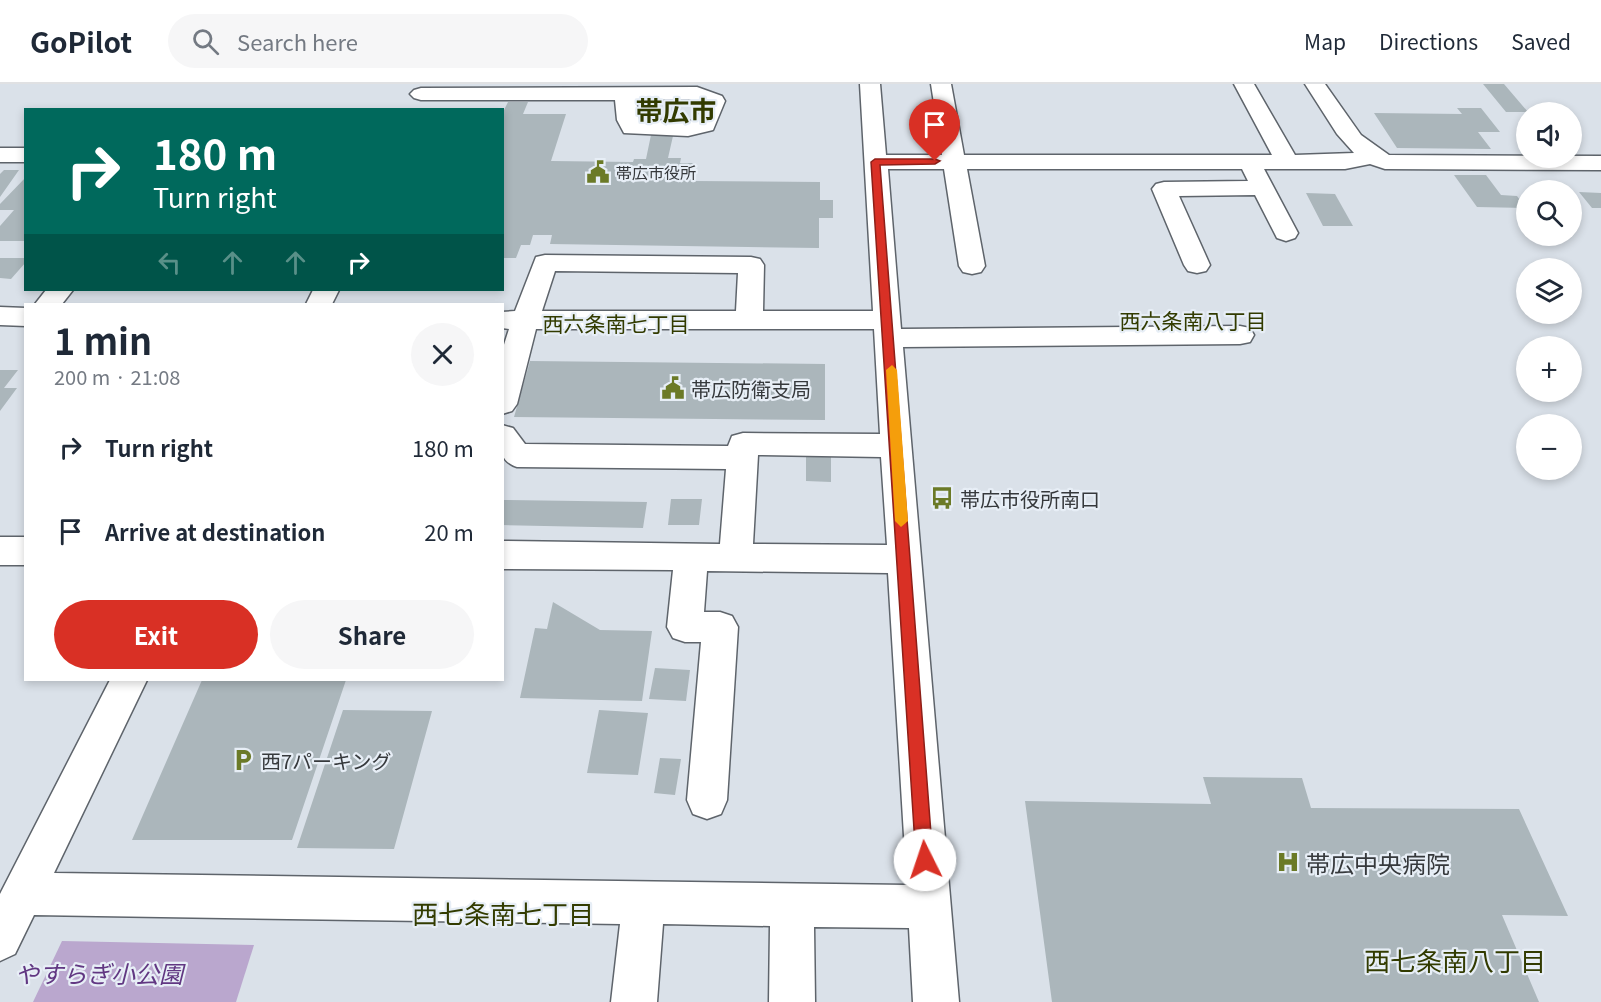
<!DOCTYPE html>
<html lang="en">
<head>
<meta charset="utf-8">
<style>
  :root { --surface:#fff; --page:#f6f6f7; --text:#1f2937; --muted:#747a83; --line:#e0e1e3; --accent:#d93025 }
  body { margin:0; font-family:Georgia,"Noto Sans JP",serif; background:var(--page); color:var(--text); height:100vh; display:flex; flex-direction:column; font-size:22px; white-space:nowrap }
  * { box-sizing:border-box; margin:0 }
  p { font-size:20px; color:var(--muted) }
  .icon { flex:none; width:33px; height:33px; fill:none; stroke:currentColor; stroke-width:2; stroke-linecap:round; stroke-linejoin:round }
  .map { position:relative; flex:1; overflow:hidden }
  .panel { position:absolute; left:24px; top:219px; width:480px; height:378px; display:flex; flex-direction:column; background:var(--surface); border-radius:0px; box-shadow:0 3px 9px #0003 }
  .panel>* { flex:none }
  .hud { position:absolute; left:24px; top:24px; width:480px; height:183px; border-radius:0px; box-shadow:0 3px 9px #0003; background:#00695c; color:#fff; overflow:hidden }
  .tools { position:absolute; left:1516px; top:18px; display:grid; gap:12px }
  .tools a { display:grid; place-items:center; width:66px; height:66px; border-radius:50%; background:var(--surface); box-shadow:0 3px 9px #0003; font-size:30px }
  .pin { position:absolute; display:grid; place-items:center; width:51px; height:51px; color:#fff; margin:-62px -26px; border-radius:50% 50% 50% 0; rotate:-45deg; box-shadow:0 0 6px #0007 }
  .pin .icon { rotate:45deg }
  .me { position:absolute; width:66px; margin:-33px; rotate:356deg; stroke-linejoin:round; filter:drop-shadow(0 0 4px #0008) }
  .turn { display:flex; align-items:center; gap:21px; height:126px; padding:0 30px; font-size:27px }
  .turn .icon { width:78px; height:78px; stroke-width:2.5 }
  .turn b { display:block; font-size:42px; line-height:51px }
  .lanes { display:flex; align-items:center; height:57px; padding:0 30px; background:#0003; justify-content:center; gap:30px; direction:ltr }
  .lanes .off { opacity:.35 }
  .round { display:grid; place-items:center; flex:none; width:63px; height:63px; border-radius:32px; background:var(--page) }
  .headline { display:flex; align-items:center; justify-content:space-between; height:102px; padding:0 30px }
  h1 { font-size:36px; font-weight:700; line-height:45px }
  .action { display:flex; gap:12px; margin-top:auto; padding:12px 30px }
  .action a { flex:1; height:69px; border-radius:36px; background:var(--accent); color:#fff; font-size:24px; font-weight:700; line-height:69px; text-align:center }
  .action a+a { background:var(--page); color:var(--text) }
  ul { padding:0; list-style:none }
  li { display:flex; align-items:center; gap:18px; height:84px; padding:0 30px }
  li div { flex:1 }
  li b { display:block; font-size:22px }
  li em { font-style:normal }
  header { display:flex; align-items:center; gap:36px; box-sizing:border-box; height:84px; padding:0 30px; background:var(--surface); border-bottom:2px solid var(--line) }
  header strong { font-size:28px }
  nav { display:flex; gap:33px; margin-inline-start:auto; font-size:21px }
  .search { width:420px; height:54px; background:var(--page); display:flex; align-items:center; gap:15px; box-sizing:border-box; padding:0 21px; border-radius:33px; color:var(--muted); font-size:22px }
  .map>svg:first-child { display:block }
  .green { fill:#baa7ce }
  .building { fill:#abb6bb }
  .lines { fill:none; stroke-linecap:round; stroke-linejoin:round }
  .minor-casing { stroke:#5e646b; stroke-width:3 }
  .minor { fill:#fff; fill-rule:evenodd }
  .route { fill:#d93025; stroke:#8d1f18; stroke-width:1.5 }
  .slow { fill:#f59e0b }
  .labels { text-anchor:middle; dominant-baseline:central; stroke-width:4.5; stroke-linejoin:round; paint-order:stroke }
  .far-poi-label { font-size:16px; fill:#36393c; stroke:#e7eef6; text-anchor:start }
  .poi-label { font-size:20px; fill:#36393c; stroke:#e7eef6; text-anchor:start }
  .neighbourhood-label { font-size:21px; fill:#323b00; stroke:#e7eef6 }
  .near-poi-label { font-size:24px; fill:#36393c; stroke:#e7eef6; text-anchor:start }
  .near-park-label { font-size:24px; font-style:italic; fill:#613782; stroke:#e7eef6 }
  .near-neighbourhood-label { font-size:26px; fill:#323b00; stroke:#e7eef6 }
  .far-town-label { font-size:27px; font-weight:bold; fill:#323b00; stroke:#e7eef6 }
</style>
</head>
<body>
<header>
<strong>GoPilot</strong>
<div class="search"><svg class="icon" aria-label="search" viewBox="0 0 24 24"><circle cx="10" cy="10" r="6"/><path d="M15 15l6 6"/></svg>Search here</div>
<nav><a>Map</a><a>Directions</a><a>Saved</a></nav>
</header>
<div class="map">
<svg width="1601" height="918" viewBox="0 0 1601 918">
  <rect width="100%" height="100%" fill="#dae1e9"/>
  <path class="green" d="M62 857 254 861 236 918H33Z"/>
  <path class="building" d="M1483 0H1504L1528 28H1506Z
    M508 18H528L523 30H566L551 77 633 78 634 75H646L651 51 673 52 668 74H681L680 79H695L692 97 820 98V116H833V134H819V164L550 160 552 151H533L530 161H521L516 174H502V30Z
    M1457 24H1481L1500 48H1478L1491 65 1397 64 1374 29 1462 30Z
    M4 86H19L0 113V90Z
    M1454 91H1486L1501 111 1517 112 1526 124 1477 123Z
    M26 93V157H0V142L14 126H0V120Z
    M1579 108 1601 109V124H1592Z
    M1306 109 1335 110 1353 142H1323Z
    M0 174H26V178L11 195 0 194Z
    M530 277 825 280V336L514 333Z
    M0 286H18L4 304H17L0 327Z
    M806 373H831V398L806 397Z
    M671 415H702L699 441H668Z
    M502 416 647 418 643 444 502 441Z
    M553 518 600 546 652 547 642 617 520 614 535 544 547 545Z
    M655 584 690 586 686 617 649 615Z
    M202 596H346L292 756H132Z
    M343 626 432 627 394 765 297 764Z
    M599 626 648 629 638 691 587 689Z
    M660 674 681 675 675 711 654 709Z
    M1203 693 1302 694 1311 724 1519 725 1568 832 1502 831 1539 918H1052L1025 717 1211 720Z"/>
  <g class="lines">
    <g class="minor-casing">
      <path id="minor" d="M860 0H880L886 71H942L931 0H951L964 71H1272L1234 0H1254L1295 71 1354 69 1337 50 1305 0H1325L1361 51 1389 71 1601 72V86L1385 85 1370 80 1345 85H1264L1298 149 1295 154 1286 157 1277 154 1255 111 1179 112 1210 181 1206 187 1197 189 1188 187 1184 181 1152 105 1156 100 1164 98 1248 97 1242 85H967L985 182 981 188 972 190 963 188 959 182 944 85H888L901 245 1240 242 1250 244 1254 251 1250 258 1240 260 903 263 959 918H913L909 844 814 843 815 918H769L770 842 663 840 657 918H611L620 840 34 831 15 870 0 877V810L110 596H147L54 789 907 801 888 489 707 487 704 528H720L732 532 738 543 727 716 721 730 707 735 693 730 687 716 701 558H685L673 554 667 543 673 486 502 485V457L720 460 726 385 517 383C496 376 502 360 502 341L513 344 525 360 728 362 732 352 743 349 880 350 874 245H536L517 320 512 327 502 330V267L509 245 502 244V228L515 227 536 173 545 171 751 173 760 175 764 181 763 227H873ZM555 187 738 189 736 227H542ZM758 371 881 373 887 461 753 460Z
        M697 3 722 12 725 17 713 46 688 52 624 49 617 36 615 16H421L414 14 410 10 414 6 421 4ZM693 15 702 20 696 37 639 36 636 16Z
        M0 64H26V78H0Z
        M46 206H73L62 220H35Z
        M313 206H339L332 220H306Z
        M0 223 26 224V242L0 241Z
        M0 453H26V481H0Z"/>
    </g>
    <use href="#minor" class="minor"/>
  </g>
  <path class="route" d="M875 75H935L940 77 935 80 880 81 933 776 931 782 925 785 919 782 916 776 871 78Z"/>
  <path class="slow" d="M892 281 897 286 908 437 901 443 895 437 886 286Z"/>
  <defs>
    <g id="civic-bare" transform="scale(1.8)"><path d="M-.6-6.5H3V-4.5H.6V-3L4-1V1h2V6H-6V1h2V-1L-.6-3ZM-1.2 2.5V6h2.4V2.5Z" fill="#6b7a27" stroke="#e7eef6" stroke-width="2.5" paint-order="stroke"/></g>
    <g id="bus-bare" transform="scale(1.8)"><path d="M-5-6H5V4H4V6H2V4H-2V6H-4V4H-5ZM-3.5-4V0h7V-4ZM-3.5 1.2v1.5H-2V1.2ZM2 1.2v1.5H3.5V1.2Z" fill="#6b7a27" stroke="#e7eef6" stroke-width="2.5" paint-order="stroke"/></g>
    <g id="parking-bare" transform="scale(1.8)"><path d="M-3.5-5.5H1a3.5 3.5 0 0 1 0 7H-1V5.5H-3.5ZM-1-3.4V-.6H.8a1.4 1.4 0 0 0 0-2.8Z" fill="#6b7a27" stroke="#e7eef6" stroke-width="2.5" paint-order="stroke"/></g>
    <g id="hospital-bare" transform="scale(1.8)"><path d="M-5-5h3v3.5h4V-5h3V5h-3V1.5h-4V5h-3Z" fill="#6b7a27" stroke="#e7eef6" stroke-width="2.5" paint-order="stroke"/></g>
  </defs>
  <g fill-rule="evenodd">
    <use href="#civic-bare" x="598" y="88"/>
    <use href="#civic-bare" x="673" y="304"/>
    <use href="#bus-bare" x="942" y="414"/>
    <use href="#parking-bare" x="243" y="676"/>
    <use href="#hospital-bare" x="1288" y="778"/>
  </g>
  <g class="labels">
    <g class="far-poi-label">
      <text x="616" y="88">帯広市役所</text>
    </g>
    <g class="poi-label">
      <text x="691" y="304">帯広防衛支局</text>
      <text x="960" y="414">帯広市役所南口</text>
      <text x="261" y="676">西7パーキング</text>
    </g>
    <g class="neighbourhood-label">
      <text x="1193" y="236">西六条南八丁目</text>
      <text x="616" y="239">西六条南七丁目</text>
    </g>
    <g class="near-poi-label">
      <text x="1306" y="778">帯広中央病院</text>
    </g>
    <g class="near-park-label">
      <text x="99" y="888">やすらぎ小公園</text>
    </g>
    <g class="near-neighbourhood-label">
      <text x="503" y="828">西七条南七丁目</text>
      <text x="1455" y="875">西七条南八丁目</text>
    </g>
    <g class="far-town-label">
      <text x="676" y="25">帯広市</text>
    </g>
  </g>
</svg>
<div class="tools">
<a><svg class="icon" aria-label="sound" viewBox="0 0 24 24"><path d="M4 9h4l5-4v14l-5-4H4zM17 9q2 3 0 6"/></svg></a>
<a><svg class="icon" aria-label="search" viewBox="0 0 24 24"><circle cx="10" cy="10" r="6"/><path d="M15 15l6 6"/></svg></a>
<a><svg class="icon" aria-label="layers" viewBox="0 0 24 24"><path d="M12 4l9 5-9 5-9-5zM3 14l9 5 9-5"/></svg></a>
<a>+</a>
<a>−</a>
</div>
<div class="pin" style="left:935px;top:77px;background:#d93025"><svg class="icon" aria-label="arrive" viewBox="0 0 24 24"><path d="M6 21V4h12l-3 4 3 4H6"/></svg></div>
<svg class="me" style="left:925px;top:776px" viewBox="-20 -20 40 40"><circle r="19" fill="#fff"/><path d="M0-13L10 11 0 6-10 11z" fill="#d93025"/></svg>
<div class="hud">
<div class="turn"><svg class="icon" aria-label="right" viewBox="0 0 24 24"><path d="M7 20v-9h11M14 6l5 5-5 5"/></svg><div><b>180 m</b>Turn right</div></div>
<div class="lanes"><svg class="icon off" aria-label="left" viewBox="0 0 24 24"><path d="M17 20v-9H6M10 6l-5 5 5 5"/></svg><svg class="icon off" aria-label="ahead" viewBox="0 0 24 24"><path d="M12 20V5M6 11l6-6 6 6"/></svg><svg class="icon off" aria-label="ahead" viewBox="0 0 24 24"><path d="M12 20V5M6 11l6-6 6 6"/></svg><svg class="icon" aria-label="right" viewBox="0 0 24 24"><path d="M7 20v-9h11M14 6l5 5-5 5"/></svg></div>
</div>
<section class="panel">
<div class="headline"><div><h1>1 min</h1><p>200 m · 21:08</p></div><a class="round"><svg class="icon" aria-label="close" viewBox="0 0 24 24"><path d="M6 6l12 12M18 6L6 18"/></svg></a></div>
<ul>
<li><svg class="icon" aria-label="right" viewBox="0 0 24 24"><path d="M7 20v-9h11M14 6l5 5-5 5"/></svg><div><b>Turn right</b></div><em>180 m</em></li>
<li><svg class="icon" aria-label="arrive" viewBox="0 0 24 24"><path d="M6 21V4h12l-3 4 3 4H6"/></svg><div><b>Arrive at destination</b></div><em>20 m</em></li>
</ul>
<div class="action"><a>Exit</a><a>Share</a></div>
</section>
</div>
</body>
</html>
